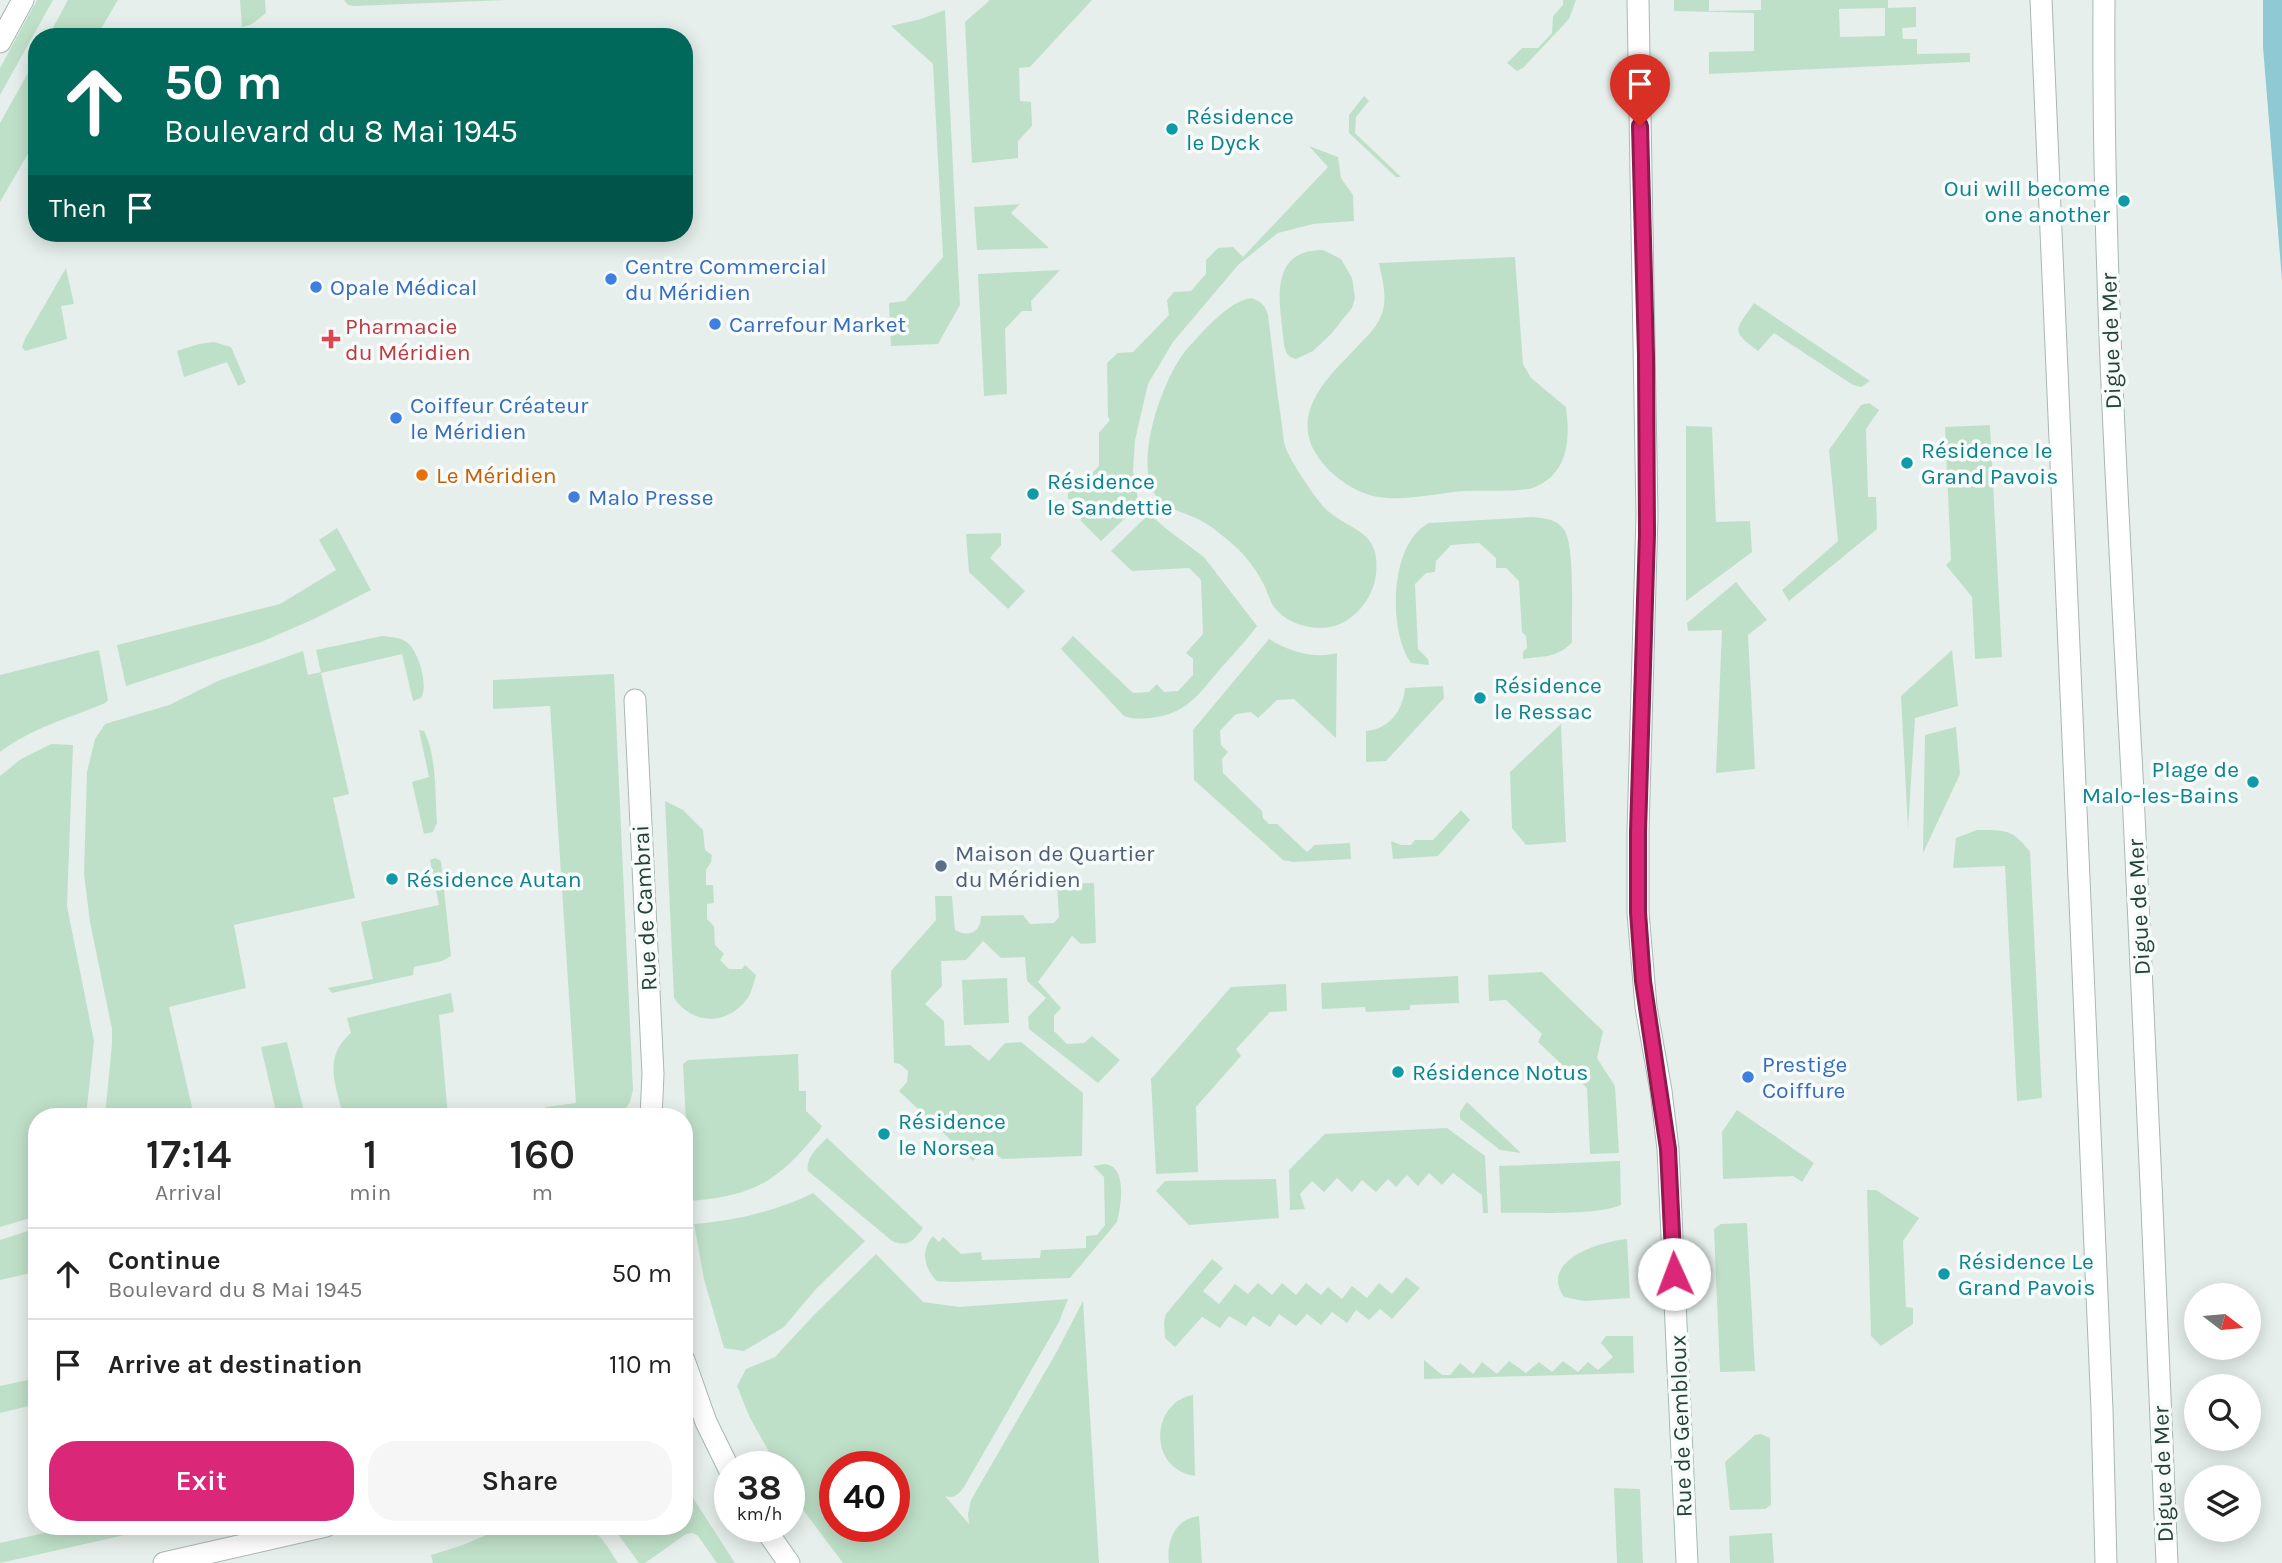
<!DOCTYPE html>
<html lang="en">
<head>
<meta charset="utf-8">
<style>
  :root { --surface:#fff; --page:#f6f6f6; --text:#222; --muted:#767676; --line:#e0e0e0; --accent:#db2777 }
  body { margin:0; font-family:Karla,sans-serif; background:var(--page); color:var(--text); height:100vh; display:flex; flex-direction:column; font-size:26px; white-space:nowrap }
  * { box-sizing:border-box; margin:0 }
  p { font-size:23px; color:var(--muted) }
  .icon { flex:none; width:38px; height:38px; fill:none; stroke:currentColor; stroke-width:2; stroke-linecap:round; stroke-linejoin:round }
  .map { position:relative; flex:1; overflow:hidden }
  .details { position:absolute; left:28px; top:1108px; width:665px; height:427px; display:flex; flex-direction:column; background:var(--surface); border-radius:28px; box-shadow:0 4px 18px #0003 }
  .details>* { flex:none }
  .top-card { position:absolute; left:28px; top:28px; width:665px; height:214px; border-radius:28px; box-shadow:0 4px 18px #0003; background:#00695c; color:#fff; overflow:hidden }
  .needle { width:46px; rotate:106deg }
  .tools { position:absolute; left:2184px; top:1283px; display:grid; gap:14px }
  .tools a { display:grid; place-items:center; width:77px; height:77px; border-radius:50%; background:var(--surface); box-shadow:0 4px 18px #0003; font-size:35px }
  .speed { position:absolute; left:714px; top:1451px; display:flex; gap:14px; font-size:35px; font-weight:700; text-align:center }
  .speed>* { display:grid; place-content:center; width:91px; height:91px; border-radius:50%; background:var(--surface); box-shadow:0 4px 18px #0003; line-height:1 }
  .speed small { font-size:18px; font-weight:400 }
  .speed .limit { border:10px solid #d22; background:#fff; color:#111 }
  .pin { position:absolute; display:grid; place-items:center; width:60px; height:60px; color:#fff; margin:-72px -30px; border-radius:50% 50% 50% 0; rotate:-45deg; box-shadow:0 0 7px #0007 }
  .pin .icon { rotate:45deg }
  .me { position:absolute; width:77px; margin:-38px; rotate:358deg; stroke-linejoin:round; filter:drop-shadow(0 0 5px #0008) }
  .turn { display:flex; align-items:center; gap:24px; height:147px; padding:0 21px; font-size:32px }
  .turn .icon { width:91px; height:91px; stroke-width:2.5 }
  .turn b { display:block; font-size:49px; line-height:60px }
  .then { display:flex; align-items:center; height:66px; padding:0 21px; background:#0003; gap:14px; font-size:26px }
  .eta { display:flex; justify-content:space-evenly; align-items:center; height:119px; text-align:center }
  .eta b { font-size:42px; font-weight:600; line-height:49px }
  .action { display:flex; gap:14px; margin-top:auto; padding:14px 21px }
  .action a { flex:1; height:80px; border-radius:28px; background:var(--accent); color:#fff; font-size:28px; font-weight:600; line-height:80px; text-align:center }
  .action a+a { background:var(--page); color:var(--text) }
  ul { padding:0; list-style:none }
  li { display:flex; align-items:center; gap:21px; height:91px; padding:0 21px; border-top:2px solid var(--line) }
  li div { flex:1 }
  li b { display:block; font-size:26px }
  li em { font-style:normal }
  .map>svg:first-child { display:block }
  .green { fill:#bfe0c8; fill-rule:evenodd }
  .water { fill:#8ec9d4 }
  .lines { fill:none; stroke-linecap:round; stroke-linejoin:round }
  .street-casing { stroke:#a8b8b2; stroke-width:23 }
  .secondary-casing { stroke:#a4bbb3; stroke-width:23 }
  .street { stroke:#fff; stroke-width:21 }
  .secondary { stroke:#fff; stroke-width:21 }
  .route-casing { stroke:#8e194d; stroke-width:18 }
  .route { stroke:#db2777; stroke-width:12 }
  .culture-dot { fill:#0f9aa8; stroke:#f7fbf9; stroke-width:2.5 }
  .shop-dot { fill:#3f7fe0; stroke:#f7fbf9; stroke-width:2.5 }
  .health-dot { fill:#e0444e; stroke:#f7fbf9; stroke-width:2.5 }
  .food-dot { fill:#e8710a; stroke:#f7fbf9; stroke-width:2.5 }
  .service-dot { fill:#5c6f8a; stroke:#f7fbf9; stroke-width:2.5 }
  .labels { text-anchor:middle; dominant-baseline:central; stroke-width:7; stroke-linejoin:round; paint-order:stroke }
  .culture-label { font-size:23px; fill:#0d838f; stroke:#f7fbf9; text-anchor:start }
  .shop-label { font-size:23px; fill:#366cbe; stroke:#f7fbf9; text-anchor:start }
  .health-label { font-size:23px; fill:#be3a42; stroke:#f7fbf9; text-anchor:start }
  .street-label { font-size:23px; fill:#24423a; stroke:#f7fbf9 }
  .food-label { font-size:23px; fill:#c56008; stroke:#f7fbf9; text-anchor:start }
  .service-label { font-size:23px; fill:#4e5e75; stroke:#f7fbf9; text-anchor:start }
</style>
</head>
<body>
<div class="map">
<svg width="2282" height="1563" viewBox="0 0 2282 1563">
  <rect width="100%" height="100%" fill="#e6efeb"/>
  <path class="green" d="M37 0H53L0 95V68Z
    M68 0H118L96 37H48Z
    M240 0H265L266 13 252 24 242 27Z
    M344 0H507L354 6 348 5Z
    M990 0H1092L1030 67 1019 68 1020 101 1031 102 1032 126 1018 141V158L972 163 965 22Z
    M1563 0H1576L1569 19 1523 68 1517 71 1507 63 1522 48H1538L1552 33 1553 16 1563 5Z
    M1674 0H1709V11L1761 10V0H1888V8L1916 7V27L1902 28 1903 39H1917V54L1970 53V62L1709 74V52L1754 51V13L1674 11ZM1885 8V36L1840 37 1839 9Z
    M945 10 960 305 938 344 891 346 889 303 905 301 943 257 933 64 891 26 921 19Z
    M37 57V138L0 202V123Z
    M1364 96 1369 101 1356 117 1355 133 1401 177H1396L1349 133V115Z
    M1309 146 1338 157 1341 178 1353 195 1354 221 1313 224 1278 233 1239 264 1173 342 1148 384 1135 440 1133 471 1139 505 1101 541 1081 521 1080 500 1068 499V479L1088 477 1099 466V433L1110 420 1108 417 1107 363 1118 353 1133 352 1169 315 1167 300 1174 292 1191 291 1206 274V260L1218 248 1233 247 1243 257 1328 167Z
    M1020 204 1011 213 1049 248 977 250 974 207Z
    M1323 250 1341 259 1352 278 1355 298 1352 308 1331 334 1313 351 1296 359C1288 357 1286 354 1284 345 1281 308 1265 250 1323 250Z
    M1515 257 1523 364 1531 378 1566 407C1569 430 1570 459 1551 477 1545 482 1536 488 1528 489 1507 492 1485 490 1464 491 1433 493 1394 505 1364 493 1342 485 1315 462 1309 438 1300 402 1333 372 1356 348 1367 336 1379 326 1383 310 1387 295 1382 278 1379 263Z
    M66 268 74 304 61 306 67 339 25 351 22 347 25 339Z
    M1060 270 1031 301 1032 311H1022L1005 329 1007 394 984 396 978 274Z
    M1251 298C1261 301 1265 305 1268 315 1273 352 1276 388 1282 425 1283 432 1283 439 1285 446 1291 462 1303 478 1312 492 1318 500 1325 510 1333 515 1359 533 1380 535 1376 574 1374 593 1362 611 1346 621 1324 634 1290 628 1274 607 1269 600 1267 590 1263 583 1257 571 1247 558 1238 549 1226 538 1214 528 1200 520 1188 514 1172 510 1162 502 1127 475 1163 377 1186 350 1202 333 1228 301 1251 298Z
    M1754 303 1870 381 1861 387 1853 385 1774 333 1758 351C1729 330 1736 330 1754 303Z
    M214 342 231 347 246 382 238 386 227 362 184 377 177 351 199 344Z
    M1869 403 1879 410 1866 429 1868 497H1876L1877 529 1789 601 1782 590 1838 541 1829 450 1861 405Z
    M1990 425 2002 657 1975 659 1972 597 1946 565 1951 560 1945 427Z
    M1686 426 1712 427 1716 522 1750 521 1752 552 1686 601Z
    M1149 514 1169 531 1204 557 1257 626C1246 641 1233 654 1221 668 1200 692 1190 711 1157 717 1145 719 1135 720 1124 716L1061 649 1073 636 1133 693 1149 692 1157 684 1164 692 1178 691 1193 675V659L1186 653 1203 634 1201 580 1189 568 1132 571 1111 551Z
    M1533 517C1543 518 1556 519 1563 528 1576 543 1571 619 1572 642 1559 658 1542 656 1523 659V652L1527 648 1526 636 1522 632 1519 581 1506 568H1496V558L1479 543 1451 545 1436 561 1435 572 1426 573 1415 584 1418 649 1428 659 1429 665 1411 663C1388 632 1389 543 1429 523Z
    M337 528 371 590 314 619 261 642 126 686 117 645 280 604 336 570 319 540Z
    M1001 533V545L990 558 1025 591 1008 609 969 572 966 534Z
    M1736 582 1767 620 1748 635 1755 769 1716 773 1722 630 1688 631 1687 623Z
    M382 636C390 637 398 637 405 641 418 648 429 686 421 698L413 701 402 654 321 673 349 794 333 798 355 898 234 925 246 988 169 1007 194 1116H105L112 1044V1029L90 922 84 874 87 772 95 739 105 724 169 705 218 681 303 651 308 675 321 672 316 650Z
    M1269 639C1290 652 1312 659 1337 653L1336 738 1294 699 1277 700 1258 718 1251 712 1236 714 1220 731 1221 745 1228 752 1222 759 1223 773 1262 811 1263 818 1269 824H1277L1307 852 1315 845 1350 843 1351 859 1293 862 1283 860 1194 780 1193 730Z
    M99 650 108 700 105 703C67 719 34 727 0 752V675Z
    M1952 650 1958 706 1915 718 1908 829 1901 696Z
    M614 674 633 1090 630 1102 621 1116H542L543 1109 546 1107 576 1103 550 706 493 709V680Z
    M1443 686 1444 698 1386 761 1366 762V731C1390 729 1403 710 1405 688Z
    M1561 724 1566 842 1526 845 1512 828 1510 772Z
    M1956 727 1960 774 1923 853 1925 735Z
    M419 730 424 731C437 756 435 796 437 823L433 832 424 834 412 782 429 777Z
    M51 744 73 745 67 906 94 1041 86 1116H37V1216L0 1227V776L21 759Z
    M665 801 683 810 703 830 705 850 712 855 711 862 706 870V885H713L714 903 707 904V919L714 926 715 945 724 954 720 960 729 969H742L745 965 756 975C754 982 752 990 749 996 730 1026 693 1026 674 998Z
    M1461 810 1470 820 1438 856 1393 859 1391 841 1401 845H1411L1415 840H1433Z
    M1977 830C2005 830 2013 829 2030 852L2042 1098 2017 1101 2005 866 1953 868 1956 838Z
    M435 858 441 861 451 956 442 961 414 967 413 975 332 993 328 988 373 979 361 922 439 905 430 860Z
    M1094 883 1096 943 1081 944 1072 936 1038 982 1061 1008 1054 1016V1031L1067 1044 1084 1043 1092 1036 1120 1060 1098 1083 1029 1029 1028 1017 1046 998 1027 981 1025 957 1001 958 983 941 966 960 941 961 942 986 925 1004 944 1021 945 1046 970 1045 989 1061 1005 1043 1021 1042 1083 1093 1082 1156 1002 1159 992 1150 983 1151 973 1161 899 1091 907 1082 908 1071 900 1064 894 1063 891 971 936 920 935 896H952L955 930C969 938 981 932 981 916L1023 915 1030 924 1054 923 1059 917 1057 884Z
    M1542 972 1603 1031 1597 1058 1615 1086 1619 1153 1590 1154 1587 1088 1538 1042 1542 1034 1506 1000 1489 1001 1488 975Z
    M1458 976 1459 1003 1410 1005V1010L1366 1012 1365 1007 1322 1009 1321 983Z
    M1007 978 1009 1023 964 1025 962 980Z
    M1286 984 1287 1011 1270 1012 1236 1049 1241 1056 1196 1107 1198 1172 1156 1174 1151 1079 1231 987Z
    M451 993 454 1012 439 1015 448 1116H343C336 1084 322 1058 351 1033L347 1018Z
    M287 1042 305 1116H277L261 1047Z
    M798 1054 799 1091H806V1111L822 1126 819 1131C778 1181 755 1196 690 1201L683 1064 688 1060Z
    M1467 1102 1521 1153 1500 1150 1460 1119V1112Z
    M1737 1110 1814 1163 1802 1182 1793 1176 1723 1179 1722 1132Z
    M1447 1128 1485 1156 1488 1213H1483L1482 1195 1453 1173 1442 1185 1429 1173 1418 1186 1407 1175 1396 1187 1388 1179 1376 1192 1362 1180 1352 1192 1337 1178 1324 1192 1312 1181 1300 1194 1305 1209 1290 1210 1289 1170 1325 1134Z
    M827 1138 923 1228C914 1240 908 1248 892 1241L808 1171C805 1158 818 1147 827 1138Z
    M1620 1161 1621 1205C1596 1216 1531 1212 1501 1213L1499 1166Z
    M1105 1164C1128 1167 1121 1206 1117 1222L1070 1278 952 1282 937 1281C924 1268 920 1251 933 1236L939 1242 943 1237 961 1254 981 1252 982 1260 1040 1258 1041 1250 1086 1248V1236L1097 1235 1105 1225 1104 1177 1093 1166Z
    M1276 1179 1279 1218 1189 1225 1156 1191 1165 1181Z
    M1867 1190H1876L1919 1218 1903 1241 1906 1307 1913 1308V1324L1881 1346 1871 1336Z
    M813 1193 865 1241 815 1290 784 1327 744 1351 724 1348 704 1279 694 1224C733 1221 778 1211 813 1193Z
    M1747 1223 1755 1371 1720 1372 1714 1229 1721 1224Z
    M37 1228V1263L34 1264 35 1272 0 1280V1240Z
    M1627 1239 1630 1298 1584 1301 1564 1297C1538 1260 1602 1241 1627 1239Z
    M876 1254 923 1302 959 1307 1068 1299 1059 1322 964 1487C959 1494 954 1499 945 1496L969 1524 968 1514 971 1500 1056 1353 1083 1301 1099 1563H843L795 1499 789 1488V1466H777L750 1418 737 1386 746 1369 775 1357 813 1316ZM835 1466H894V1526H835Z
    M1212 1259 1223 1268 1203 1291 1219 1304 1235 1284 1248 1294 1258 1283 1272 1295 1282 1283 1296 1295 1306 1283 1321 1295 1328 1287 1342 1299 1352 1286 1367 1298 1379 1283 1392 1294 1406 1277 1420 1288 1392 1319 1380 1309 1369 1320 1356 1310 1347 1323 1332 1312 1321 1325 1307 1314 1296 1326 1279 1314 1270 1327 1253 1316 1246 1326 1229 1316 1220 1328 1202 1317 1175 1347 1165 1338 1164 1322 1166 1314Z
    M1606 1336H1633L1634 1373 1424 1379V1360L1442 1375H1450L1460 1363 1473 1374 1482 1362 1497 1374 1509 1361 1526 1373 1539 1362 1552 1372 1563 1361 1578 1372 1588 1362 1598 1370 1613 1357 1601 1343Z
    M37 1378V1404L0 1413V1386Z
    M1193 1395 1195 1476C1147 1469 1151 1402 1193 1395Z
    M1761 1434 1770 1438 1771 1505 1765 1509 1730 1510 1725 1462 1755 1435Z
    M684 1484 735 1563H717L698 1536 693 1533 686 1534 645 1563H639L612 1526H684Z
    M1614 1488 1640 1489 1643 1563H1617Z
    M1199 1516 1202 1563H1169C1166 1541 1175 1519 1199 1516Z
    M74 1526H165L0 1563V1543Z
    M507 1526C531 1526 580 1520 599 1536 606 1543 612 1554 618 1563H433L431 1555 463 1545Z
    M1772 1533 1774 1563H1730L1729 1536Z"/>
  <path class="water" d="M2263 0H2282V280L2263 47Z"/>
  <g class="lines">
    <g class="street-casing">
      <path id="street" d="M2041 0 2102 1410 2106 1563
        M2104 0C2102 265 2119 529 2133 793 2146 1050 2156 1306 2167 1563
        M635 700 653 1074 651 1116
        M684 1360 706 1422 730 1471
        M763 1526 789 1563
        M164 1563 326 1526"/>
    </g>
    <g class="secondary-casing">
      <path id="secondary" d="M1638 0 1647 515 1638 832V912L1646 1007 1661 1091 1668 1149 1687 1563
        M0 42 23 0"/>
    </g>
    <use href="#street" class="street"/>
    <use href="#secondary" class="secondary"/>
  </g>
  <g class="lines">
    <g class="route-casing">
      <path id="route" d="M1640 126 1646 355 1647 534 1638 832V912L1643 981 1668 1149 1674 1274"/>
    </g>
    <use href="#route" class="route"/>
  </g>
  <g class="culture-dot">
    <circle cx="1172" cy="129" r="7"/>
    <circle cx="2124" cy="201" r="7"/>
    <circle cx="1907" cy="463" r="7"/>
    <circle cx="1033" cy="494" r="7"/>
    <circle cx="1480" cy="698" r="7"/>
    <circle cx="2253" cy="782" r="7"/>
    <circle cx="392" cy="879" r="7"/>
    <circle cx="1398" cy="1072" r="7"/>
    <circle cx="884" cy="1134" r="7"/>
    <circle cx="1944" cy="1274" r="7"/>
  </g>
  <g class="shop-dot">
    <circle cx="611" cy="279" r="7"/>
    <circle cx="316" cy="287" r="7"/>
    <circle cx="715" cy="324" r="7"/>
    <circle cx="396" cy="418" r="7"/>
    <circle cx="574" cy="497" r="7"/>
    <circle cx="1748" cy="1077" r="7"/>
  </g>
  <path class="health-dot" d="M327.5 328.5h7v7h7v7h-7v7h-7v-7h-7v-7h7z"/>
  <circle class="food-dot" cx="422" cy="475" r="7"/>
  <circle class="service-dot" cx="941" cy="866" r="7"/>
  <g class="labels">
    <g class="culture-label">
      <text x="1186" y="116">Résidence<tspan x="1186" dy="26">le Dyck</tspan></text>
      <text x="2110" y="188" text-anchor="end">Oui will become<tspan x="2110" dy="26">one another</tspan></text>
      <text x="1921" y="450">Résidence le<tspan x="1921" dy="26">Grand Pavois</tspan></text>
      <text x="1047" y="481">Résidence<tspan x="1047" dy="26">le Sandettie</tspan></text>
      <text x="1494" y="685">Résidence<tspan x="1494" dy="26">le Ressac</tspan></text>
      <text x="2239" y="769" text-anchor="end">Plage de<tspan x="2239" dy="26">Malo-les-Bains</tspan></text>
      <text x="406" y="879">Résidence Autan</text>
      <text x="1412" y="1072">Résidence Notus</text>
      <text x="898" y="1121">Résidence<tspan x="898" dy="26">le Norsea</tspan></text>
      <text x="1958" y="1261">Résidence Le<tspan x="1958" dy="26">Grand Pavois</tspan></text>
    </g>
    <g class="shop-label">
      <text x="625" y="266">Centre Commercial<tspan x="625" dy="26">du Méridien</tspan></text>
      <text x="330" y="287">Opale Médical</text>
      <text x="729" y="324">Carrefour Market</text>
      <text x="410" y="405">Coiffeur Créateur<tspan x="410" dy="26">le Méridien</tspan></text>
      <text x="588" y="497">Malo Presse</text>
      <text x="1762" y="1064">Prestige<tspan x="1762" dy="26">Coiffure</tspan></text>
    </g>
    <g class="health-label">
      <text x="345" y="326">Pharmacie<tspan x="345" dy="26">du Méridien</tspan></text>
    </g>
    <g class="street-label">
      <text transform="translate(2111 341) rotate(-92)">Digue de Mer</text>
      <text transform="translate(2139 907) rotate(-93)">Digue de Mer</text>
      <text transform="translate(645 908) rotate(-93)">Rue de Cambrai</text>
      <text transform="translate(1681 1426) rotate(-92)">Rue de Gembloux</text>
      <text transform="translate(2163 1474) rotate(-92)">Digue de Mer</text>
    </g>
    <g class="food-label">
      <text x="436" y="475">Le Méridien</text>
    </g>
    <g class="service-label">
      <text x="955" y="853">Maison de Quartier<tspan x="955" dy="26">du Méridien</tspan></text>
    </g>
  </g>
</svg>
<div class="tools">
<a><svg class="needle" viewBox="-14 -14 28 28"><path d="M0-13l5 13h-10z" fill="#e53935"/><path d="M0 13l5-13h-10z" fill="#767676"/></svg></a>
<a><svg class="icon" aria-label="search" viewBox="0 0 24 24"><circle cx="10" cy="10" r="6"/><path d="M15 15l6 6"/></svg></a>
<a><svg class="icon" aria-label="layers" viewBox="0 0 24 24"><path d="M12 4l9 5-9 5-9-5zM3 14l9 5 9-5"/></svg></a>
</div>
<div class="speed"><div>38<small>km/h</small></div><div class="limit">40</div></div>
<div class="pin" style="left:1640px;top:126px;background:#d93025"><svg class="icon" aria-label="arrive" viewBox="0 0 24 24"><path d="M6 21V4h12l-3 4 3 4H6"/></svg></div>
<svg class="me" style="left:1674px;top:1274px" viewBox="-20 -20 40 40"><circle r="19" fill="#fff"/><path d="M0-13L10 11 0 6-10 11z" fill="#db2777"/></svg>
<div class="top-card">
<div class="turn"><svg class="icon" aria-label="ahead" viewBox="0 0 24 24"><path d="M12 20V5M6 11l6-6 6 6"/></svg><div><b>50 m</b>Boulevard du 8 Mai 1945</div></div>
<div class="then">Then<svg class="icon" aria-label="arrive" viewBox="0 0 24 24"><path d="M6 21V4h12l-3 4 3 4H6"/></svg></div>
</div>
<section class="details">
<div class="eta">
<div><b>17:14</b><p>Arrival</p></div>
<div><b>1</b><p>min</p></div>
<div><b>160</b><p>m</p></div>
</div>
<ul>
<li><svg class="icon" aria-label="ahead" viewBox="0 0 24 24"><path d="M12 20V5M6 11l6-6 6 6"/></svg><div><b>Continue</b><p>Boulevard du 8 Mai 1945</p></div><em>50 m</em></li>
<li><svg class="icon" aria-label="arrive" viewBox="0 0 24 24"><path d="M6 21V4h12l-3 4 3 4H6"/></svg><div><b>Arrive at destination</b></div><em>110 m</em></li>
</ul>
<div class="action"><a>Exit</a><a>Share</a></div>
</section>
</div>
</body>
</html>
